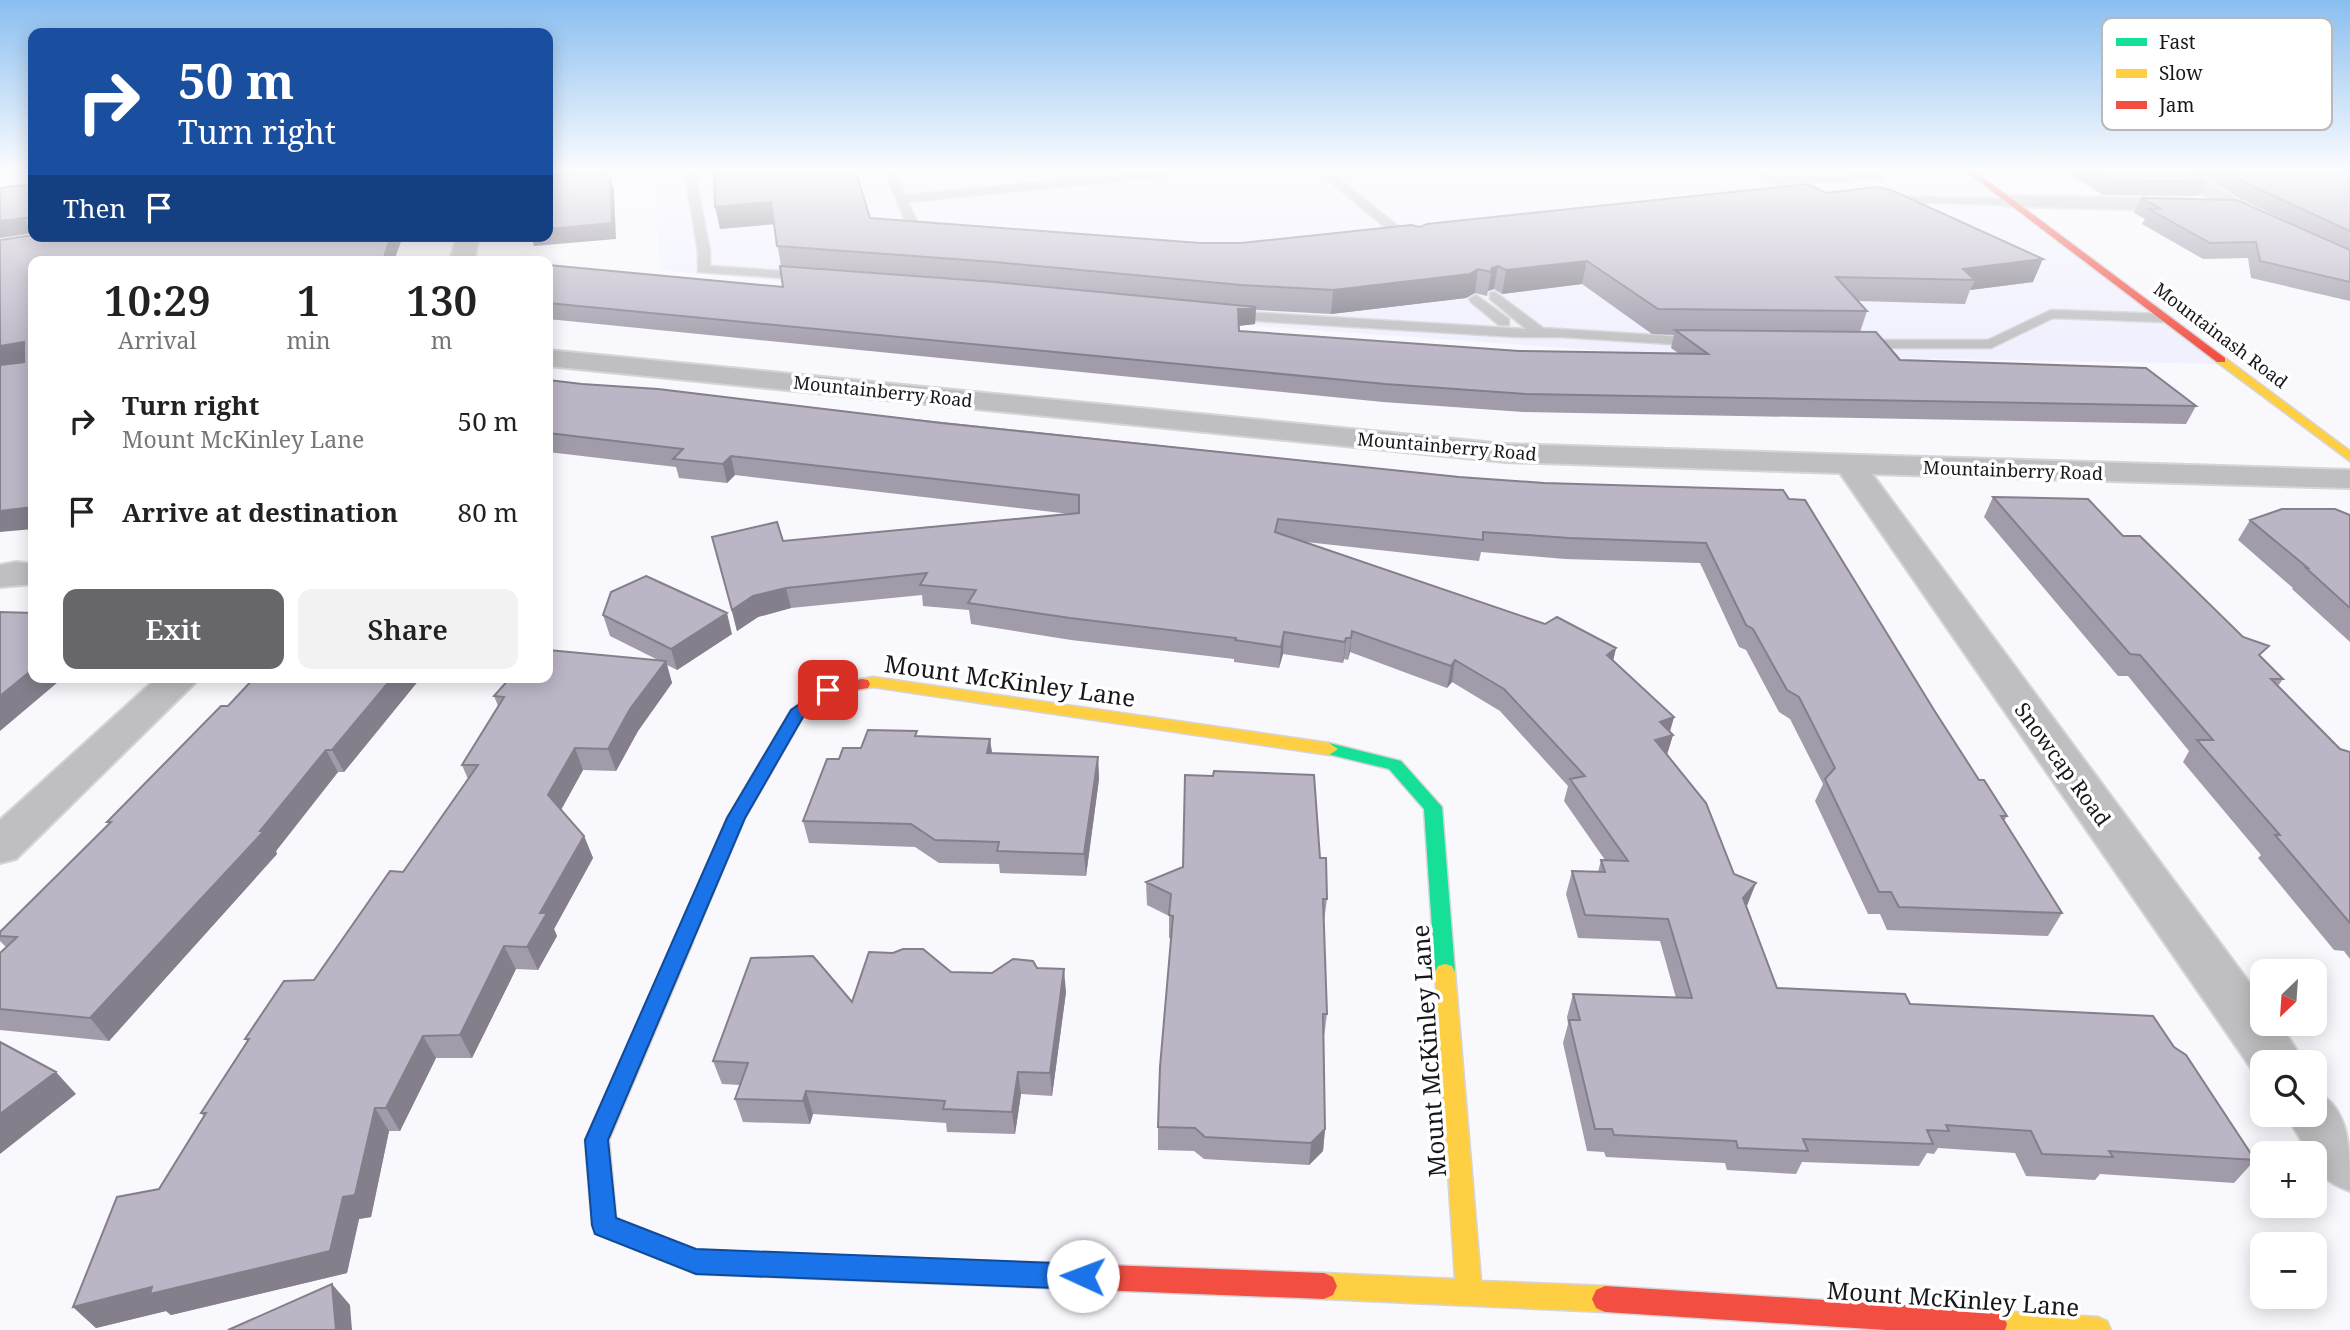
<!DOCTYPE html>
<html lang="en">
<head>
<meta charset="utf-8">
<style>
  :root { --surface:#fff; --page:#f2f2f2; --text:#222; --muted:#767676; --accent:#66666b }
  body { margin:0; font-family:"Noto Serif",serif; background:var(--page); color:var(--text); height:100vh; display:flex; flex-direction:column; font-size:26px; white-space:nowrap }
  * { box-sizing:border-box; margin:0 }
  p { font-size:23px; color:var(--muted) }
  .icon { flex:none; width:38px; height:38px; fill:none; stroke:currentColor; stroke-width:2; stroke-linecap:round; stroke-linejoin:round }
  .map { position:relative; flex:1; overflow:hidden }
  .details { position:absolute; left:28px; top:256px; width:525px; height:427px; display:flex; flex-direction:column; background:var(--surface); border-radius:14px; box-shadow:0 4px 18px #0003 }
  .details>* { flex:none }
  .hud { position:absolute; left:28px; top:28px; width:525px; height:214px; border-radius:14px; box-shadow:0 4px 18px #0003; background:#1a4fa0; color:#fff; overflow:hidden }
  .needle { width:46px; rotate:205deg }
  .buttons { position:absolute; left:2250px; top:959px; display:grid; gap:14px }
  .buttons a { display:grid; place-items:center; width:77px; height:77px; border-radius:14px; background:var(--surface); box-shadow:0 4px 18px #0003; font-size:35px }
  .pin { position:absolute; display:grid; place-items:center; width:60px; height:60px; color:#fff; margin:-30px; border-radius:14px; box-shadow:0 4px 10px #0006 }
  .me { position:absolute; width:77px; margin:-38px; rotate:272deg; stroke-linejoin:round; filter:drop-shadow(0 0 5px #0008) }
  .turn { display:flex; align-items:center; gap:24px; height:147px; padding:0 35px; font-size:32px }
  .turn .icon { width:91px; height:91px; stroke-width:2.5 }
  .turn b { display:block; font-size:49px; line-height:60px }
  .then { display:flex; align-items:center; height:66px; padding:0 35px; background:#0003; gap:14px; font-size:26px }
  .eta { display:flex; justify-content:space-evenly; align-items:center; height:119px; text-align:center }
  .eta b { font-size:42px; font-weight:600; line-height:49px }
  .action { display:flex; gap:14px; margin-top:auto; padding:14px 35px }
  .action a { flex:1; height:80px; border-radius:14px; background:var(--accent); color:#fff; font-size:28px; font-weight:600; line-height:80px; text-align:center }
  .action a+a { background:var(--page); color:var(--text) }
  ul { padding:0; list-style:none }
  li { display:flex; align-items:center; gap:21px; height:91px; padding:0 35px }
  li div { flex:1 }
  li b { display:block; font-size:26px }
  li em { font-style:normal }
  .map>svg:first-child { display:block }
  .built { fill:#f0f0fe }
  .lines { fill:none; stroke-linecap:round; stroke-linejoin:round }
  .lane-casing { stroke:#d5d5d8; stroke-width:3 }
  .street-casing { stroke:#d5d5d8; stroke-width:4 }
  .fast-casing { stroke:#d5d5d8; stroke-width:3 }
  .slow-casing { stroke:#d5d5d8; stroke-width:3 }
  .jam-casing { stroke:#d5d5d8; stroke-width:3 }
  .lane { fill:#bfbfc2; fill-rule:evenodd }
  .street { fill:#bfbfc2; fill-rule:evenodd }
  .fast { fill:#16e098; fill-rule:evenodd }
  .slow { fill:#ffcf43; fill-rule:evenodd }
  .jam { fill:#f24e42; fill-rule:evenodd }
  .wall { fill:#a29caa; fill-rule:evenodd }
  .shaded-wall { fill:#847f8b }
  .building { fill:#bcb5c6; stroke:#847f8b; stroke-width:2 }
  .route { fill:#1a73e8; stroke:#114b97; stroke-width:2 }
  .labels { text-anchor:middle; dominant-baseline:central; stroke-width:7; stroke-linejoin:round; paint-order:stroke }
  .far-street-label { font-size:18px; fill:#17171c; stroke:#fff }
  .street-label { font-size:21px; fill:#17171c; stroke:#fff }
  .near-street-label { font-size:24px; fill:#17171c; stroke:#fff }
  .key { fill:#fff; stroke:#b9b9bb; stroke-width:2 }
  .key-label { font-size:19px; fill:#17171c }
</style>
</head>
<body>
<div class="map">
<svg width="2350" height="1330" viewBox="0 0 2350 1330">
  <rect width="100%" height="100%" fill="#f8f8fd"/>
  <path class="built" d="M654 169H1945L2012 202 2229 364 1652 354 1187 321 660 270Z"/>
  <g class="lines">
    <g class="lane-casing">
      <path id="lane" d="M684 169H694L710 251V266L808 273 814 277 813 280 698 272V251Z
        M884 169H894L906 195 1177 169H1214L1209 172 908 202 918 224 937 226V232L909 230Z
        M1315 169H1327L1413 238 1419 239V245H1406Z
        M1747 169H1760L1775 176 1870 174 1866 169H1878L1886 177 1881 180 1788 182V186L1784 187Z
        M1884 196 2012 199 2018 202 2012 205 1880 201V197Z
        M1495 292 1543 328 1701 338 1708 342 1701 346 1562 337H1516L1227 319 1220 315 1227 311 1526 329 1490 299V293Z
        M1476 295 1509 319V325H1499L1471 302 1469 299Z
        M2051 310 2165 314 2172 318 2165 322 2053 318 1991 348H1859L1852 344 1859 340H1988Z"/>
    </g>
    <g class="street-casing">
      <path id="street" d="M2163 169H2187L2241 202 2350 254V270L2227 210Z
        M2012 196 2190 199 2197 201 2201 205 2197 209 2190 211 2005 206 2002 202 2005 198Z
        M457 236H479L474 261H450Z
        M548 350 1505 444 2350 470V488L1872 474 2263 1001V1024H2280L2304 1062H2263V1080L2258 1078 1840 473 1505 462 548 366Z
        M16 562 33 564V584L0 587V565Z
        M158 677H201L16 859 0 863V820Z
        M2315 1091C2350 1108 2350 1148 2350 1191 2332 1185 2315 1175 2315 1153H2309L2286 1115H2315Z"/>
    </g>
    <g class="fast-casing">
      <path id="fast" d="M0 169H18L0 172Z
        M1329 743 1401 761 1442 807 1455 972 1452 978 1445 980 1438 978 1435 972 1424 809 1389 769 1323 753 1320 749Z"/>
    </g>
    <g class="slow-casing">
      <path id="slow" d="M2217 358H2225L2350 451V461L2217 362Z
        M873 677 1329 743 1338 749 1329 755 873 687 862 689 854 684 856 680Z
        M683 934 690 936 693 942 609 1140 616 1218 696 1250 799 1254 808 1257 812 1266 808 1275 799 1278 696 1274 595 1233 592 1225 585 1140 673 942 676 936Z
        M1445 964 1452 966 1455 972 1481 1281 1605 1286 1614 1290 1618 1299 1614 1308 1605 1312 1324 1299 1315 1295 1311 1286 1315 1277 1324 1273 1455 1279 1435 972 1438 966Z
        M1994 1311 2098 1317 2107 1321 2111 1330H1983L1981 1324 1985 1315Z"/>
    </g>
    <g class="jam-casing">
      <path id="jam" d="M1963 169H1972L2225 358V362H2217Z
        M862 679 868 680 870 684 868 688 833 694 803 717 745 818 690 948 683 950 676 948 673 942 727 818 791 710 822 686Z
        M799 1254 1324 1273 1333 1277 1337 1286 1333 1295 1324 1299 799 1278 790 1275 786 1266 790 1257Z
        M1605 1286 1994 1311 2003 1315 2007 1324 2005 1330H1886L1605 1312 1596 1308 1592 1299 1596 1290Z"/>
    </g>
    <use href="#lane" class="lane"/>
    <use href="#street" class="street"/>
    <use href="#fast" class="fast"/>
    <use href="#slow" class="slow"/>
    <use href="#jam" class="jam"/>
  </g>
  <path class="wall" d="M714 169 870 218 1200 243H1241L1826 193 2033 282 1970 290 1965 304 1858 301 1867 311 1860 332 1900 360 2196 406 2186 424 1523 412 1383 402 548 319V265L783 287 781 266 774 224 720 229ZM1582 284 1652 334 1674 335 1671 348 1678 353 1519 351 1239 331 1238 326 1255 324 1256 310 1331 314 1466 298 1475 293 1487 296 1488 291 1494 289 1502 294Z
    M2060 169H2187L2206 182 2199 196 2103 195Z
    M2192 169H2350V301L2251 278 2248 258 2203 259 2142 224 2145 219 2134 213 2141 198 2325 239 2242 200Z
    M33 184V233L0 238Z
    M548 380 1459 477 1789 499 1934 710 1979 780 2007 816 2004 821 2062 913 2048 936 1887 930 1880 914H1868L1815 801 1823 784 1790 719 1779 712 1746 650 1739 647 1700 563 1565 559 1481 552 1479 561 1306 542 1616 648 1613 661 1674 717 1670 732 1673 735 1667 755 1747 906 1777 988 1910 1004 2174 1047 2255 1160 2234 1183 2100 1174 2095 1180 2026 1176 2015 1153 1938 1148 1934 1154 1927 1153 1919 1166 1802 1162 1796 1174 1727 1170 1725 1163 1606 1157 1604 1152 1587 1151 1563 1043 1568 1024 1567 1017 1573 994 1676 998 1660 941 1578 938 1566 894 1572 871 1598 872 1601 860H1605L1564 801 1568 786 1500 711 1452 682 1447 688 1350 652 1348 660 1344 659 1343 663 1283 654 1279 668 1234 662V659L1071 640 971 624 969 610 923 606 922 595 791 608 758 617 737 631 712 537 783 541 1070 514 735 475 727 483 679 478 676 467 548 452Z
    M1993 497 2123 536 2262 658 2283 679 2278 686 2340 749 2350 752V959L2344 951 2334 950 2258 858 2261 855 2183 762 2189 751 2128 676H2118L1984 517Z
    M2350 515V642L2292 589 2293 588 2238 540 2250 520Z
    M603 615 732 634 677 670 667 665 672 683 638 731 616 771 583 770 561 810 584 836 593 858 554 929 557 936 538 970 516 969 472 1058H436L400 1131H389L371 1217 359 1219 347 1273 171 1315 166 1311 96 1328 73 1307 159 1189 204 1117 201 1113 247 1041 245 1039 314 980 403 872 468 779 462 765 498 706 494 696 658 660 610 636Z
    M255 677H425L423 680H419L344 772H338L276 851 277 854 109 1041 0 1030V953L6 947 0 941V932L109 824 107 822 228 706Z
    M917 736 990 739 992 753 1098 757 1099 779 1086 876 1000 873 999 864 939 863 915 847 809 843 803 821 839 759 861 748Z
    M1320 858 1327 899 1324 922 1327 1014 1324 1037 1325 1129 1323 1151 1309 1165 1204 1159 1194 1151 1158 1150V1127L1171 938H1169V916L1147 905 1146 882Z
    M893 953 951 972 992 973 1037 968 1066 992 1052 1096 1021 1094 1015 1134 947 1132 946 1123 813 1114 810 1124 743 1122 735 1099 740 1085 722 1084 713 1061 852 1002Z"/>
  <path class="shaded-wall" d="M610 176 614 190 616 239 534 246 531 236H548V229Z
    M771 202 775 224 720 229 715 207Z
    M24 218 33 233 0 238V221Z
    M391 236H403L394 261H379Z
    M2043 259 2033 282 1970 290 1975 280 1963 269Z
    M1587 261 1582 284 1502 294 1506 270Z
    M1498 266 1494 289 1488 291 1492 268Z
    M1478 269 1475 293 1466 298 1331 314 1333 290Z
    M1256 307 1255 324 1237 326 1238 309Z
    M24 342 33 360 0 365V346Z
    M731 456 735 475 727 483 723 464Z
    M33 507V529L0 532V511Z
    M786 588 791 608 758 617 737 631 732 610 753 596Z
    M727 613 732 634 677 670 671 649Z
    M1352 631 1350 652 1348 660 1351 638Z
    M1284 632 1283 654 1279 668 1281 647Z
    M1346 638 1344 659 1343 663 1345 642Z
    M1616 648 1611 670 1607 655Z
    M1455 660 1452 682 1447 688 1451 666Z
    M666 661 672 683 638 731 616 771 608 749 630 709Z
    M33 669V677H64L0 731V696Z
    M393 677H417L419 680 344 772 332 750Z
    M1674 717 1668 737 1673 735 1666 757 1649 763 1660 722Z
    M990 739 993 761 987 753Z
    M575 748 583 770 557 817 548 795Z
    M326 750 338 772 276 851 277 854 109 1041 90 1018 260 831Z
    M1098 757 1099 779 1086 876 1084 854Z
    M584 836 593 858 554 929 557 936 538 970 527 947 540 913Z
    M1756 883 1747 906 1743 898Z
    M504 946 516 969 472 1058 460 1035Z
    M1064 969 1066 992 1052 1096 1050 1073Z
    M423 1036 436 1058 400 1131 386 1108Z
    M56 1072 76 1094 0 1154V1114Z
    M1018 1072 1021 1094 1015 1134 1012 1112Z
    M806 1091 813 1114 810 1124 803 1101Z
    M375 1108 389 1131 371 1217 359 1219 347 1273 171 1315 166 1311 96 1328 73 1307 343 1197Z
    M1325 1129 1323 1151 1309 1165 1311 1143Z
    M332 1284 350 1305 352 1330H336Z"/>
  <path class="building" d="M548 169H603L610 176 612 223 548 229Z
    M714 169H855L870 218 1200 243H1241L1411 225 1420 227 1427 224 1808 184 1826 193 1876 187 1891 190 2043 259 1963 269 1975 280 1836 277 1867 311 1658 309 1587 261 1506 270 1498 266 1492 268 1491 272 1478 269 1470 274 1333 290 1241 285 995 262 777 246 771 202 715 207Z
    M2090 169H2187L2206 182 2109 180Z
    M2223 169H2350V231L2250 185Z
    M33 184V218H24L0 221V188Z
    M2141 198 2237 200 2350 250V282L2260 261 2256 242 2210 243 2149 209H2161Z
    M33 235V236H391L383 260 379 261H33V507L0 511V365L24 362V342L0 346V240Z
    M548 265 783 287 780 266 995 282 1256 307 1238 309 1239 331 1519 351 1708 354 1675 330 1876 332 1900 360 2146 368 2196 406 1526 394 1385 384 548 303Z
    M548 380 582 384 658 389 941 423 1459 477 1544 483 1783 490 1789 499 1805 500 1934 710 1979 780H1984L2007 816H2001L2062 913 1899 907 1891 892H1879L1825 779 1835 768 1799 697 1787 690 1753 629 1746 625 1706 543 1569 538 1483 532V540L1278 519 1275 532 1545 624 1557 617 1616 648 1607 655 1674 717 1660 722 1673 735 1655 740 1706 803 1734 874 1756 883 1743 898 1777 988 1905 994 1910 1004 2153 1016 2174 1047 2186 1055 2255 1160 2109 1151 2113 1157 2042 1154 2031 1131 1946 1125 1949 1131 1927 1130 1933 1144 1803 1139 1808 1151 1738 1148 1736 1141 1614 1135 1612 1129H1595L1569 1020H1580L1573 994 1692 998 1668 919 1585 915 1572 871 1605 872 1601 860 1628 861 1570 779 1585 776 1504 689 1455 660 1451 666 1352 631 1351 638H1346L1345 642 1284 632 1281 647 1235 640 1236 638 1070 618 968 603 976 590 920 585 927 573 786 588 753 596 732 610 712 537 777 522 783 541 1079 513V495L731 456 723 464 673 459 683 449 548 433Z
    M1993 497 2088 499 2123 536H2140L2243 637 2269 646 2259 655 2283 679H2271L2340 749 2350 752V923L2275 835H2280L2197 740H2213L2140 655 2130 654Z
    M2282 509H2335L2350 515V608L2306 568H2308L2250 520Z
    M646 576 727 613 671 649 603 615 611 592Z
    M0 612 33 613V669L0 696Z
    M548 650 666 661 630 709 608 749 575 748 548 795 584 836 540 913H547L527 947 504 946 460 1035 423 1036 386 1108H375L355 1195 343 1197 330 1251 150 1294 152 1287 73 1307 117 1197 159 1189 206 1113H201L249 1039H245L284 981 314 980 390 871 403 872 478 765H462L504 697 494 696 511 677H548Z
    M255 677H393L332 750H326L260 831H264L90 1018 0 1009V953L17 937 0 936V932L111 822H107L221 706H228Z
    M868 730 917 731 915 736 990 739 987 753 1098 757 1084 854 997 851 999 842 935 840 911 824 803 821 827 759H839L843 748H861Z
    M1214 771 1314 775 1320 858H1326L1327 899H1323L1327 1014H1323L1325 1129 1311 1143 1205 1137 1195 1128 1158 1127 1160 1067 1173 916 1169 915 1171 894 1146 882 1183 867 1185 775 1213 776Z
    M903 949H923L951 972 992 973 1013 959 1033 961 1037 968 1064 969 1050 1073 1018 1072 1012 1112 943 1109 945 1101 806 1091 803 1101 735 1099 748 1063 713 1061 751 958 813 956 852 1002 869 952 893 953Z
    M0 1042 56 1072 0 1114Z
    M332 1284 336 1330H228Z"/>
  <linearGradient id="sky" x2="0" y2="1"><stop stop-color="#89bef0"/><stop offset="0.48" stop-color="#fcfcfe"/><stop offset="1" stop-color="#fcfcfe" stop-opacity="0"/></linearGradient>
  <rect width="2350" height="355" fill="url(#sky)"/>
  <path class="route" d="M828 685 837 690 803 717 745 818 608 1140 616 1218 696 1249 1083 1264 1092 1267 1095 1276 1092 1285 1083 1289 696 1274 595 1234 592 1225 585 1140 727 818 791 710Z"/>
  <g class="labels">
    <g class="far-street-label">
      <text transform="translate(2221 335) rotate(37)">Mountainash Road</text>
      <text transform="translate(883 391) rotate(6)">Mountainberry Road</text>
      <text transform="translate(1447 446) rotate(5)">Mountainberry Road</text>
      <text transform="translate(2013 470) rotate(2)">Mountainberry Road</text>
    </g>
    <g class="street-label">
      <text transform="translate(2063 764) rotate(54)">Snowcap Road</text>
    </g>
    <g class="near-street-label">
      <text transform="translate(1010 680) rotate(8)">Mount McKinley Lane</text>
      <text transform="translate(1428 1051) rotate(-94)">Mount McKinley Lane</text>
      <text transform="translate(1953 1298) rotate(4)">Mount McKinley Lane</text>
    </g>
  </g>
  <rect x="2102" y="18" width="230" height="112" rx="10" class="key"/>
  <rect x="2116" y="38" width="31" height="8" fill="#16e098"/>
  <rect x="2116" y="69" width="31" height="9" fill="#ffcf43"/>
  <rect x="2116" y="101" width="31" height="8" fill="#f24e42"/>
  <g class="key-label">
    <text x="2159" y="49">Fast</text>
    <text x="2159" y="80">Slow</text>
    <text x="2159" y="112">Jam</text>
  </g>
</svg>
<div class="buttons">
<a><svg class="needle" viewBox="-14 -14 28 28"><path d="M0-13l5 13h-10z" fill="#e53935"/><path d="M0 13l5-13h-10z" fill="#767676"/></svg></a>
<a><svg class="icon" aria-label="search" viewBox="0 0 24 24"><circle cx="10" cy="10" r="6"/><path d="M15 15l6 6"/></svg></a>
<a>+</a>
<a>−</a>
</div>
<div class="pin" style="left:828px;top:690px;background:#d93025"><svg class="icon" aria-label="arrive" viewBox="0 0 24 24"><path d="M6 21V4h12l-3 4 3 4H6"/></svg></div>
<svg class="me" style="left:1083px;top:1276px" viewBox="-20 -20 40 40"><circle r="19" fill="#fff"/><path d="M0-13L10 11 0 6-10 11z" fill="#1a73e8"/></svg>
<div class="hud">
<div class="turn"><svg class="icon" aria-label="right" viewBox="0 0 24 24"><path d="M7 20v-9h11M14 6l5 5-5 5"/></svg><div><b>50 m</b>Turn right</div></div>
<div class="then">Then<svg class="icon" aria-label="arrive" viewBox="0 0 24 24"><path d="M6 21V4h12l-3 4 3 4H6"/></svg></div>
</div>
<section class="details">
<div class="eta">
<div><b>10:29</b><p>Arrival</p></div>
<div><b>1</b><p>min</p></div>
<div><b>130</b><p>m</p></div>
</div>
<ul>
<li><svg class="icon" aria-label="right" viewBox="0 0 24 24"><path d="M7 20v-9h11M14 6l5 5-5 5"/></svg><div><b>Turn right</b><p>Mount McKinley Lane</p></div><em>50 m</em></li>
<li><svg class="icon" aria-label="arrive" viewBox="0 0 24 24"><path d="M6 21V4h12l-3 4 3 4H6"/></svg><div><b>Arrive at destination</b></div><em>80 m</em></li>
</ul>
<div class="action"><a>Exit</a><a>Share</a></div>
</section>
</div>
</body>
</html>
